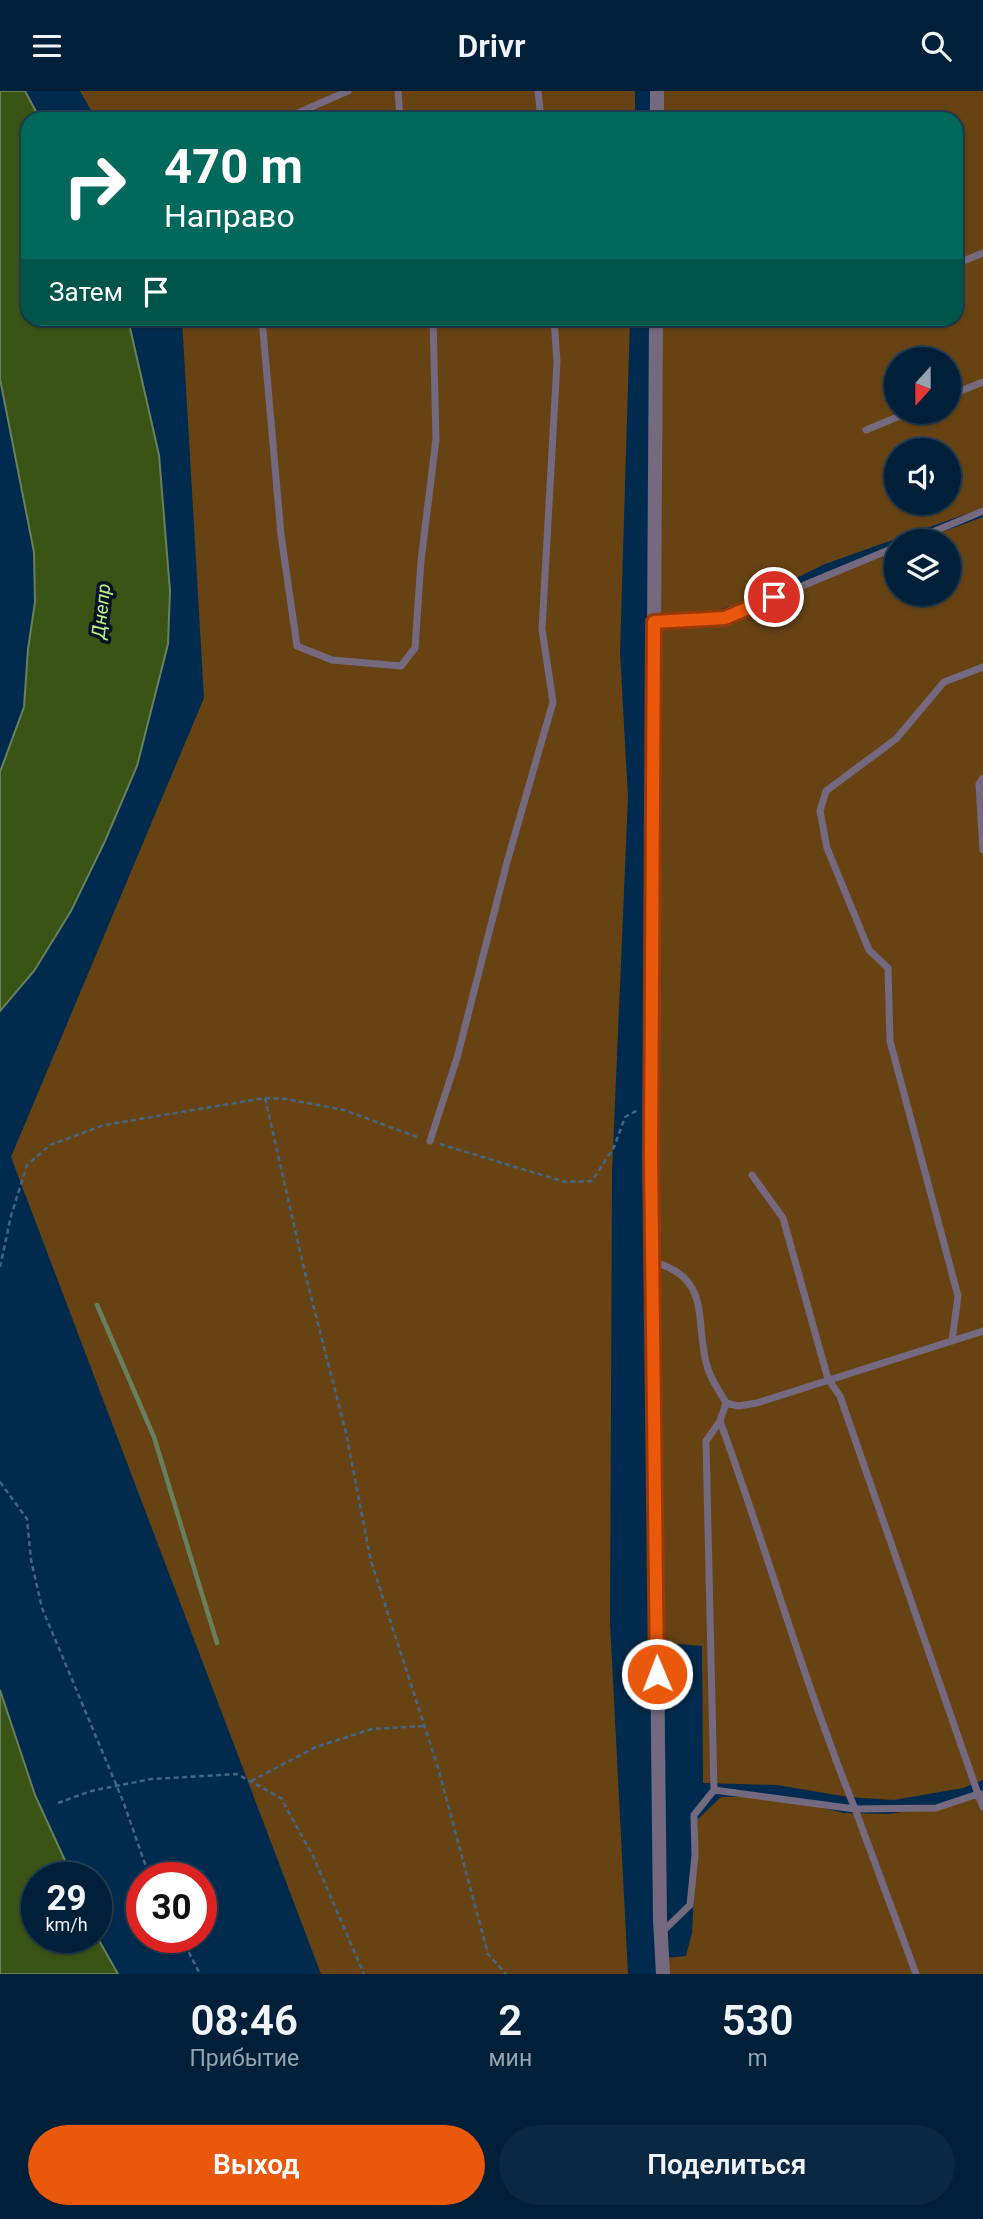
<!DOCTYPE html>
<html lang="ru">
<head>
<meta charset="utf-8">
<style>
  :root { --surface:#00203a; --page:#0a2842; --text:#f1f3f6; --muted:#95a3af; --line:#223e54; --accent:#ea580c }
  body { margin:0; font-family:Roboto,sans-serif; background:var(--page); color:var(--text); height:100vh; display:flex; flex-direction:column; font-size:26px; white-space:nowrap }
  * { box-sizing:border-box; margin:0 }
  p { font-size:23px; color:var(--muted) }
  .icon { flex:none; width:38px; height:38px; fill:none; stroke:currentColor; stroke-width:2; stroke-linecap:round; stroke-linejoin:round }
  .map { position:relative; height:1883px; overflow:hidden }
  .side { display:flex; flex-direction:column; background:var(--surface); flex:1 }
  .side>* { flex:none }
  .guide { position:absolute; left:21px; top:21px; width:942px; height:214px; border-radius:21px; box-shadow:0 2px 5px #0004,0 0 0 2px var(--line); background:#00695c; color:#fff; overflow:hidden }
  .needle { width:46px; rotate:201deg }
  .buttons { position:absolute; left:884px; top:256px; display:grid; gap:14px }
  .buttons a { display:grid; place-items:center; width:77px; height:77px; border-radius:50%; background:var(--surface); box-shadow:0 2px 5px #0004,0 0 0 2px var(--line); font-size:35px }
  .speed { position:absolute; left:21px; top:1771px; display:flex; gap:14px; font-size:35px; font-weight:700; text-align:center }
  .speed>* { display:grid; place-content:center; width:91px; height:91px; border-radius:50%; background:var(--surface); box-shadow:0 2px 5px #0004,0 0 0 2px var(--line); line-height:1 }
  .speed small { font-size:18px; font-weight:400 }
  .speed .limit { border:10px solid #d22; background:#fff; color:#111 }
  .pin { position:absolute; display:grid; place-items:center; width:60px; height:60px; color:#fff; margin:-30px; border:4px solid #fff; border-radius:50%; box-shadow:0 2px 7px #0007 }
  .me { position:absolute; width:77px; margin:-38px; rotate:359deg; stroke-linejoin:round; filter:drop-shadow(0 0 5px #0008) }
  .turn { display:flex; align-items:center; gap:24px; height:147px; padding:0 28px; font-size:32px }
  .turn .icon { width:91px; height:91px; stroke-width:2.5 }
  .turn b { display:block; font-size:49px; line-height:60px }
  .then { display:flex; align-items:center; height:66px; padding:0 28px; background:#0003; gap:14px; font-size:26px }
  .eta { display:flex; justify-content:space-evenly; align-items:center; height:119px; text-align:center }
  .eta b { font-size:42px; font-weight:600; line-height:49px }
  .button { display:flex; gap:14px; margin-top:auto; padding:14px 28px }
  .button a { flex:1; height:80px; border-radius:42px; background:var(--accent); color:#fff; font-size:28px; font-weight:600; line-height:80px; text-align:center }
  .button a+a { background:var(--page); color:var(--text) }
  header { display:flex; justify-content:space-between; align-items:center; height:91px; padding:0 28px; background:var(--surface); font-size:32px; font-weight:600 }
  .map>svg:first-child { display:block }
  .green { fill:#674314; fill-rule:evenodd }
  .water { fill:#3a5415; stroke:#68805b; stroke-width:2 }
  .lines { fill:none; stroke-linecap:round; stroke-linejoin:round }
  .stream { stroke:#68805b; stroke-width:4.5 }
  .path { stroke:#426786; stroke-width:2.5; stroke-dasharray:5 3.5; stroke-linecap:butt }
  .lane { stroke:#74697e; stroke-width:7 }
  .street { stroke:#74697e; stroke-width:14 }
  .route-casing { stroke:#983908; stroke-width:18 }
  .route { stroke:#ea580c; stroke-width:12 }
  .labels { text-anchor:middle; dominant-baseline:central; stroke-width:7; stroke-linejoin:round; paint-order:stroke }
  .water-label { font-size:19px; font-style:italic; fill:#bef185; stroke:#041323 }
</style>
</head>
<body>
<header><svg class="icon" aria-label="menu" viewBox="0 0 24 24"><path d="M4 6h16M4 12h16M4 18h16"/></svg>Drivr<svg class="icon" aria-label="search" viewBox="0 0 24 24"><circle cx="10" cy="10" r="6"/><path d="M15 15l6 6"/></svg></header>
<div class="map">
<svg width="983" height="1883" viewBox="0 0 983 1883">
  <rect width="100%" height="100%" fill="#002b4e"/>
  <path class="green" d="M80 0H635V28H96Z
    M658 0H983V417L825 473 753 508 696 526 653 528 652 228H956V28H658ZM896 268H948V320H896ZM896 359H948V411H896Z
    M182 228H630L620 561 628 706 612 1082 610 1531 628 1883H321L11 1066 204 607Z
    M983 426V1689L963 1697 894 1709 848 1706 777 1694 703 1692 702 1555 653 1551 652 537H695L752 521 817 488 896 458V502H948V450H918Z
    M983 1704V1883H666L665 1867 686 1865 692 1842 698 1728 721 1706H776L844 1722 890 1723 971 1709Z"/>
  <path class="water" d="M0 0H25L40 28H28V228H128L159 364 170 500 168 553 137 675 105 750 71 820 34 880 0 920V681L24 616 28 558 35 511 34 461 0 288Z
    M0 1599 35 1704 73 1787H37V1846H96V1844L118 1883H0Z"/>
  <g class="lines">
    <path class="stream" d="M97 1214 154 1346 217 1552"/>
    <path class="path" d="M265 1007 305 1182 346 1342 371 1470 439 1680 488 1863 506 1883
      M440 1053 565 1091 592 1090 614 1056 625 1026 638 1019
      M0 1176 11 1125 27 1074 50 1054 104 1034 265 1007 286 1008 344 1019 420 1047
      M0 1391 27 1428 31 1469 42 1517 123 1710 150 1787
      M251 1690 316 1656 372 1638 424 1635
      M58 1712 91 1700 151 1688 237 1683 281 1707 314 1767 364 1883
      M181 1846 200 1883"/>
    <path class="lane" d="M398 0 400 28
      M538 0 541 28
      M284 28 348 0
      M956 173 983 162
      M262 228 281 444 297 555 332 569 401 575 415 557 421 470 436 348 433 228
      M948 305 983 291
      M866 339 912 320
      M911 450 983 420
      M655 531 725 527 896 456
      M983 687 979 693 983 759
      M430 1050 457 967 507 771 553 611 542 538 557 271 554 228
      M653 1171C715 1187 693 1234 708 1278 712 1290 720 1301 726 1312L738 1315 757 1312 983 1240
      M952 1250 958 1205 890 950 888 877 869 859 827 757 820 720 826 700 896 648 944 591 983 576
      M720 1330C767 1459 804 1591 855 1718L936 1717 978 1703 840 1305 828 1288 783 1127 752 1084
      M714 1699 706 1350 720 1330 726 1312
      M982 1703H978L983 1716
      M661 1842 690 1814 695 1764 694 1724 714 1699 855 1718 916 1883"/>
    <path class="street" d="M657 28V0
      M656 228 651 1011 660 1829 663 1883"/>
  </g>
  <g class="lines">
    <g class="route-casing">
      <path id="route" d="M657 1583 651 1064 654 531 725 527 774 506"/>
    </g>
    <use href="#route" class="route"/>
  </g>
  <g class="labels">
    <g class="water-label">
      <text transform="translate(101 520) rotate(-84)">Днепр</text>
    </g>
  </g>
</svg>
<div class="buttons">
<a><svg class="needle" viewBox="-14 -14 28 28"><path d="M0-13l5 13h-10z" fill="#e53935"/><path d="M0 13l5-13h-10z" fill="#95a3af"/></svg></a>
<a><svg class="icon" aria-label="sound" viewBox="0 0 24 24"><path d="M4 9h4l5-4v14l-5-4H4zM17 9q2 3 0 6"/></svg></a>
<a><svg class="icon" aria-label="layers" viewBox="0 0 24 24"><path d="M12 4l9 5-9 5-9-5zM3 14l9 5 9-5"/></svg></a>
</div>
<div class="speed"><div>29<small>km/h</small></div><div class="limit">30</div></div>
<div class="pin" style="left:774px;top:506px;background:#d93025"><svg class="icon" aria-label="arrive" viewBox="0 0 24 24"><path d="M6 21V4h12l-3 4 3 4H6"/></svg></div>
<svg class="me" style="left:657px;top:1583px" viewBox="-20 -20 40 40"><circle r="17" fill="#ea580c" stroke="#fff" stroke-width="3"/><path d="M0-11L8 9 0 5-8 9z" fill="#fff"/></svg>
<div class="guide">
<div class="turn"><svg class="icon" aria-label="right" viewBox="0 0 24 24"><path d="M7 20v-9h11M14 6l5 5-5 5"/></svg><div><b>470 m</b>Направо</div></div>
<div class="then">Затем<svg class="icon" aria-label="arrive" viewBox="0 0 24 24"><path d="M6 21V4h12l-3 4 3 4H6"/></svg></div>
</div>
</div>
<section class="side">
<div class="eta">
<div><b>08:46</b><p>Прибытие</p></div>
<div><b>2</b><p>мин</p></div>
<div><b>530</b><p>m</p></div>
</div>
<div class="button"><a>Выход</a><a>Поделиться</a></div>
</section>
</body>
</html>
